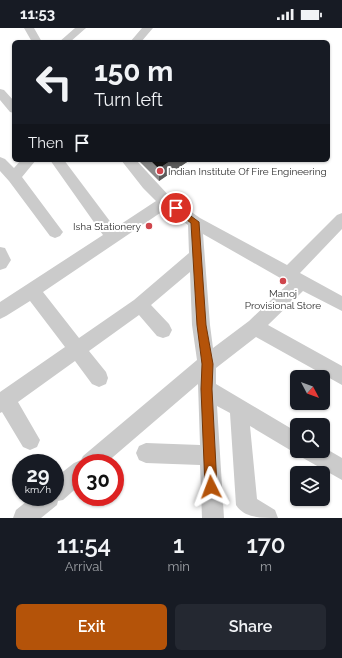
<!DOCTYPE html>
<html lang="en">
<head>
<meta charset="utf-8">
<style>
  :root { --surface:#171b24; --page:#242831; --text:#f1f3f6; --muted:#9ea1a6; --accent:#b45309 }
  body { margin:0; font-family:Raleway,sans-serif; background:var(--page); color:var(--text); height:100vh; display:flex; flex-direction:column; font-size:15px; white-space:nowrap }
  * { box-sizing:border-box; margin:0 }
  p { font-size:13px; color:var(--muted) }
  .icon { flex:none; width:22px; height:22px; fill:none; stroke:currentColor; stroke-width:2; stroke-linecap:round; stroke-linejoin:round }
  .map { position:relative; height:490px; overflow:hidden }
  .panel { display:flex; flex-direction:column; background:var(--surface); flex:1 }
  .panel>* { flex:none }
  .banner { position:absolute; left:12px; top:12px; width:318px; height:122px; border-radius:6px; box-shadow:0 1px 3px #0004; background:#171b24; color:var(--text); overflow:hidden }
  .needle { width:26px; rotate:131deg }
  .fabs { position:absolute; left:290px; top:342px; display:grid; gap:8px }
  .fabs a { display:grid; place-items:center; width:40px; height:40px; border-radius:6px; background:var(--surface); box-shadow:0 1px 3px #0004; font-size:20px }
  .speed { position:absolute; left:12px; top:426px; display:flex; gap:8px; font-size:20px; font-weight:700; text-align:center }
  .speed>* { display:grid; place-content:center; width:52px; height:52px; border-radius:50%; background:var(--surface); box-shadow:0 1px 3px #0004; line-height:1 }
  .speed small { font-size:10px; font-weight:400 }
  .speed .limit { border:6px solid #d22; background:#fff; color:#111 }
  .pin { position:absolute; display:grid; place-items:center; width:34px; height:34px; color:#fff; margin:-17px; border:2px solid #fff; border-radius:50%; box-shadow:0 1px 4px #0007 }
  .me { position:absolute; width:44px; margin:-22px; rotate:357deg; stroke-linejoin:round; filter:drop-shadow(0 0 3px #0008) }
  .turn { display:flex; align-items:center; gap:14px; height:84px; padding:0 16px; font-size:18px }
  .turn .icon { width:52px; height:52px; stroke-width:2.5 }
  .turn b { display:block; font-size:28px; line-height:34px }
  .then { display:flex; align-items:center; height:38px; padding:0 16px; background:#0003; gap:8px; font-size:15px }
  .eta { display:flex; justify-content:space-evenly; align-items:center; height:68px; text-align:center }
  .eta b { font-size:24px; font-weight:600; line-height:28px }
  .cta { display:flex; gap:8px; margin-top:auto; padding:8px 16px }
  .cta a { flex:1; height:46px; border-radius:6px; background:var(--accent); color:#fff; font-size:16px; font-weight:600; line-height:46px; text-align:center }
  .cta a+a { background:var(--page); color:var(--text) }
  .status { display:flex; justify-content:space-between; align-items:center; height:28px; padding:0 20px; background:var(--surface); direction:ltr }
  .status svg { height:11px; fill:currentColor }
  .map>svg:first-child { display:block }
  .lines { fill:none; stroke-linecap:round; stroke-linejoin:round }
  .minor { fill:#cbcbcb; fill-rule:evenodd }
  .wall { fill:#8a8a8a }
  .shaded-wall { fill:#5b5b5b }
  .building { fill:#151515; stroke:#5b5b5b }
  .route { fill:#b45309; stroke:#753606 }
  .poi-dot { fill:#cf454c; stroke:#fff; stroke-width:1.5 }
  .labels { text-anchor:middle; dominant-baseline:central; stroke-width:4; stroke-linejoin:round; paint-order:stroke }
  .poi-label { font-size:10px; fill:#2e2e2e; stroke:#fff; text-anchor:start }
</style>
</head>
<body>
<div class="status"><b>11:53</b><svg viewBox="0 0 49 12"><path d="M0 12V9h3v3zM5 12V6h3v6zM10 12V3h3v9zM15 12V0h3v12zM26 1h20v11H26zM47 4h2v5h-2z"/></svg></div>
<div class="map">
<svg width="342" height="490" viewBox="0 0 342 490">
  <rect width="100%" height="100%" fill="#fff"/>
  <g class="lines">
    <path class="minor" d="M24 0H34L42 14H32Z
      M75 0H86L70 14H59Z
      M142 0H153L141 14H130Z
      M0 61 4 62 14 73V85L10 84 0 72Z
      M0 129 5 131 14 140 21 132H36L22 149 60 200 63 204 60 208 55 210 50 208 9 153 0 143Z
      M50 132H64L115 200 156 173 143 160 121 132H136L171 170 200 190 287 237 337 187 342 185V201L300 245 342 268V283L303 263 268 297 342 338V357L256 309 216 340V356L297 404V423H323V419L342 430V452L303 430 300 424 297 425 290 422 250 398 257 471 275 482 278 490C261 490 244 490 236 477L230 385 217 378 224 490H202L200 437 146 435 139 432 136 425 139 418 146 415 200 417 198 356 106 435H81V456L63 472 58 473 57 477 41 490H13L16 482 32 469H55V450L74 435 81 432 83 428 197 332 192 297 190 244 151 277 169 296 172 302 169 308 163 310 157 308 139 287 89 323 106 344 108 350 106 356 99 359 92 356 75 333 18 374 40 412 37 419 30 422 23 419 2 384 0 385V364L65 319 30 273 6 288 0 291V274L103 207ZM166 181 188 197 189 225 134 272 79 310 43 264ZM203 206 289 255 249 293 213 320 210 297Z
      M0 219 5 220 11 232 6 240 0 242Z"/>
  </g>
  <path class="wall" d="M138 132H190L159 153Z"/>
  <path class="shaded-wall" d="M172 132H190L159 153V141Z"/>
  <path class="building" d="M150 132H172L159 141Z"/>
  <path class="route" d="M176 177 199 194 206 297 213 336 212 361 217 459 215 463 211 465 207 463 205 459 201 361 202 336 197 297 191 195 173 182 172 180Z"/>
  <g class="poi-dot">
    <circle cx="160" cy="143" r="4"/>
    <circle cx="149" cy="198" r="4"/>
    <circle cx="283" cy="253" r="4"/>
  </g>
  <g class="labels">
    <g class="poi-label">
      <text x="168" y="143">Indian Institute Of Fire Engineering</text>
      <text x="141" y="198" text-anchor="end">Isha Stationery</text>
      <text x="283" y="265" text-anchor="middle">Manoj<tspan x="283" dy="12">Provisional Store</tspan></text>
    </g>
  </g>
</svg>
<div class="fabs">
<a><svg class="needle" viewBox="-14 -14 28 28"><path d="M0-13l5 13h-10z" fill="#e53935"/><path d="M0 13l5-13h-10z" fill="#9ea1a6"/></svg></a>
<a><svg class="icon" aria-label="search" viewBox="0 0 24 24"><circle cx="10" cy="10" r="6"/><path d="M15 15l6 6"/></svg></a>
<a><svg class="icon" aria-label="layers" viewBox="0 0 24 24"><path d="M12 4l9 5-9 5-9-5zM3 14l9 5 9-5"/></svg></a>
</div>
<div class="speed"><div>29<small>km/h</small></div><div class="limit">30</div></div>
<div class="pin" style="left:176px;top:180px;background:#d93025"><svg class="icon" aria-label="arrive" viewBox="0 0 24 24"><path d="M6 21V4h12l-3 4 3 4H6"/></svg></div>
<svg class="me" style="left:211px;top:459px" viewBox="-20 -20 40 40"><path d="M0-17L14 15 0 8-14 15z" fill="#b45309" stroke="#fff" stroke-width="4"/></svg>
<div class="banner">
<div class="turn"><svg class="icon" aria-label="left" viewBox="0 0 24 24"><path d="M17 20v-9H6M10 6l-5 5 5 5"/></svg><div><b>150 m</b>Turn left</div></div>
<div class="then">Then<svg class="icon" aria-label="arrive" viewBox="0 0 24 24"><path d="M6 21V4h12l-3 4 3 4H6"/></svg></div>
</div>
</div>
<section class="panel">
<div class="eta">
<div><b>11:54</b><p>Arrival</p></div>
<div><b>1</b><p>min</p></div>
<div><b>170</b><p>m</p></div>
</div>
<div class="cta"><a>Exit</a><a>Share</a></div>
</section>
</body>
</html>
